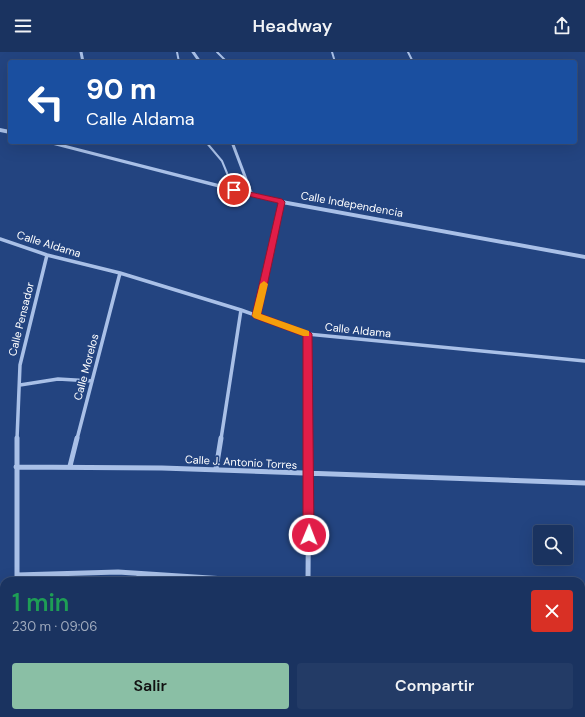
<!DOCTYPE html>
<html lang="es">
<head>
<meta charset="utf-8">
<style>
  :root { --surface:#1a3360; --page:#233b66; --text:#f1f3f6; --muted:#9faabd; --line:#384e75; --accent:#8abfa5 }
  body { margin:0; font-family:"DM Sans",sans-serif; background:var(--page); color:var(--text); height:100vh; display:flex; flex-direction:column; font-size:15px; white-space:nowrap }
  * { box-sizing:border-box; margin:0 }
  p { font-size:13px; color:var(--muted) }
  .icon { flex:none; width:22px; height:22px; fill:none; stroke:currentColor; stroke-width:2; stroke-linecap:round; stroke-linejoin:round }
  .map { position:relative; flex:1; overflow:hidden }
  .panel { position:absolute; left:0px; top:525px; width:585px; height:140px; display:flex; flex-direction:column; background:var(--surface); border-radius:12px 12px 0 0; box-shadow:0 4px 16px #0002,0 0 0 1px var(--line) }
  .panel>* { flex:none }
  .banner { position:absolute; left:8px; top:8px; width:569px; height:84px; border-radius:4px; box-shadow:0 4px 16px #0002,0 0 0 1px var(--line); background:#1a4fa0; color:#fff; overflow:hidden }
  .tools { position:absolute; left:533px; top:473px; display:grid; gap:8px }
  .tools a { display:grid; place-items:center; width:40px; height:40px; border-radius:4px; background:var(--surface); box-shadow:0 4px 16px #0002,0 0 0 1px var(--line); font-size:20px }
  .pin { position:absolute; display:grid; place-items:center; width:34px; height:34px; color:#fff; margin:-17px; border:2px solid #fff; border-radius:50%; box-shadow:0 1px 4px #0007 }
  .me { position:absolute; width:44px; margin:-22px; rotate:1deg; stroke-linejoin:round; filter:drop-shadow(0 0 3px #0008) }
  .turn { display:flex; align-items:center; gap:14px; height:84px; padding:0 12px; font-size:18px }
  .turn .icon { width:52px; height:52px; stroke-width:2.5 }
  .turn b { display:block; font-size:28px; line-height:34px }
  .round { display:grid; place-items:center; flex:none; width:42px; height:42px; border-radius:4px; background:var(--page) }
  .summary { display:flex; align-items:center; justify-content:space-between; height:68px; padding:0 12px }
  h1 { font-size:24px; font-weight:600; line-height:30px; color:#1e9e55 }
  .action { display:flex; gap:8px; margin-top:auto; padding:8px 12px }
  .action a { flex:1; height:46px; border-radius:4px; background:var(--accent); color:#111; font-size:16px; font-weight:600; line-height:46px; text-align:center }
  .action a+a { background:var(--page); color:var(--text) }
  header { display:flex; justify-content:space-between; align-items:center; height:52px; padding:0 12px; background:var(--surface); font-size:18px; font-weight:600 }
  .map>svg:first-child { display:block }
  .lines { fill:none; stroke-linecap:round; stroke-linejoin:round }
  .service-far1 { stroke:#a9c0e7; stroke-width:2 }
  .service { stroke:#a9c0e7; stroke-width:3.5 }
  .minor-far2 { stroke:#a9c0e7; stroke-width:3 }
  .minor-far1 { stroke:#a9c0e7; stroke-width:3.5 }
  .minor { stroke:#a9c0e7; stroke-width:5 }
  .tertiary { fill:#a9c0e7; fill-rule:evenodd }
  .route { fill:#e11d48; stroke:#92132f }
  .slow { fill:#f59e0b }
  .labels { text-anchor:middle; dominant-baseline:central; stroke-width:3.5; stroke-linejoin:round; paint-order:stroke }
  .street-label { font-size:11px; fill:#fff; stroke:#234480 }
</style>
</head>
<body>
<header><svg class="icon" aria-label="menu" viewBox="0 0 24 24"><path d="M4 6h16M4 12h16M4 18h16"/></svg>Headway<svg class="icon" aria-label="share" viewBox="0 0 24 24"><path d="M12 15V3M7 8l5-5 5 5M5 13v7h14v-7"/></svg></header>
<div class="map">
<svg width="585" height="665" viewBox="0 0 585 665">
  <rect width="100%" height="100%" fill="#234480"/>
  <g class="lines">
    <path class="service-far1" d="M177 0 179 10
      M217 0 227 10
      M332 0 335 10
      M408 0 413 10
      M206 90 222 109 234 138"/>
    <path class="service" d="M348 529H367
      M581 571H585"/>
    <path class="minor-far2" d="M81 0 83 10
      M193 0 200 10
      M232 90 252 143
      M278 170 282 150"/>
    <path class="minor-far1" d="M0 187 47 203 120 221 241 258 307 282 585 309
      M257 263 278 169
      M307 282 309 387
      M20 333 58 327 92 329
      M17 387 20 313 47 203
      M77 387 120 221
      M221 387 241 258"/>
    <path class="minor" d="M70 414 77 386
      M16 415 162 416 585 431
      M216 417 221 386
      M139 522V529
      M17 523 118 520 256 529
      M17 529V386
      M308 529 309 386
      M151 661V665
      M308 661V665
      M12 665 13 661"/>
    <path class="tertiary" d="M0 76 10 78V82L0 80Z
      M45 90H54L282 148 585 203V207L282 152 46 91Z"/>
  </g>
  <path class="route" d="M231 136 282 147 285 150 261 262 310 280 312 282 314 483 312 487 309 488 305 487 303 483V284L254 266 252 264 278 151 231 140Z"/>
  <path class="slow" d="M264 229 268 232 261 262 309 279V284H303L254 266 252 264 260 232Z"/>
  <g class="labels">
    <g class="street-label">
      <text transform="translate(352 152) rotate(10)">Calle Independencia</text>
      <text transform="translate(49 192) rotate(17)">Calle Aldama</text>
      <text transform="translate(21 267) rotate(-76)">Calle Pensador</text>
      <text transform="translate(358 278) rotate(6)">Calle Aldama</text>
      <text transform="translate(86 315) rotate(-75)">Calle Morelos</text>
      <text transform="translate(241 410) rotate(3)">Calle J. Antonio Torres</text>
    </g>
  </g>
</svg>
<div class="tools">
<a><svg class="icon" aria-label="search" viewBox="0 0 24 24"><circle cx="10" cy="10" r="6"/><path d="M15 15l6 6"/></svg></a>
</div>
<div class="pin" style="left:234px;top:138px;background:#d93025"><svg class="icon" aria-label="arrive" viewBox="0 0 24 24"><path d="M6 21V4h12l-3 4 3 4H6"/></svg></div>
<svg class="me" style="left:309px;top:483px" viewBox="-20 -20 40 40"><circle r="17" fill="#e11d48" stroke="#fff" stroke-width="3"/><path d="M0-11L8 9 0 5-8 9z" fill="#fff"/></svg>
<div class="banner">
<div class="turn"><svg class="icon" aria-label="left" viewBox="0 0 24 24"><path d="M17 20v-9H6M10 6l-5 5 5 5"/></svg><div><b>90 m</b>Calle Aldama</div></div>
</div>
<section class="panel">
<div class="summary"><div><h1>1 min</h1><p>230 m · 09:06</p></div><a class="round" style="background:#d93025;color:#fff"><svg class="icon" aria-label="close" viewBox="0 0 24 24"><path d="M6 6l12 12M18 6L6 18"/></svg></a></div>
<div class="action"><a>Salir</a><a>Compartir</a></div>
</section>
</div>
</body>
</html>
